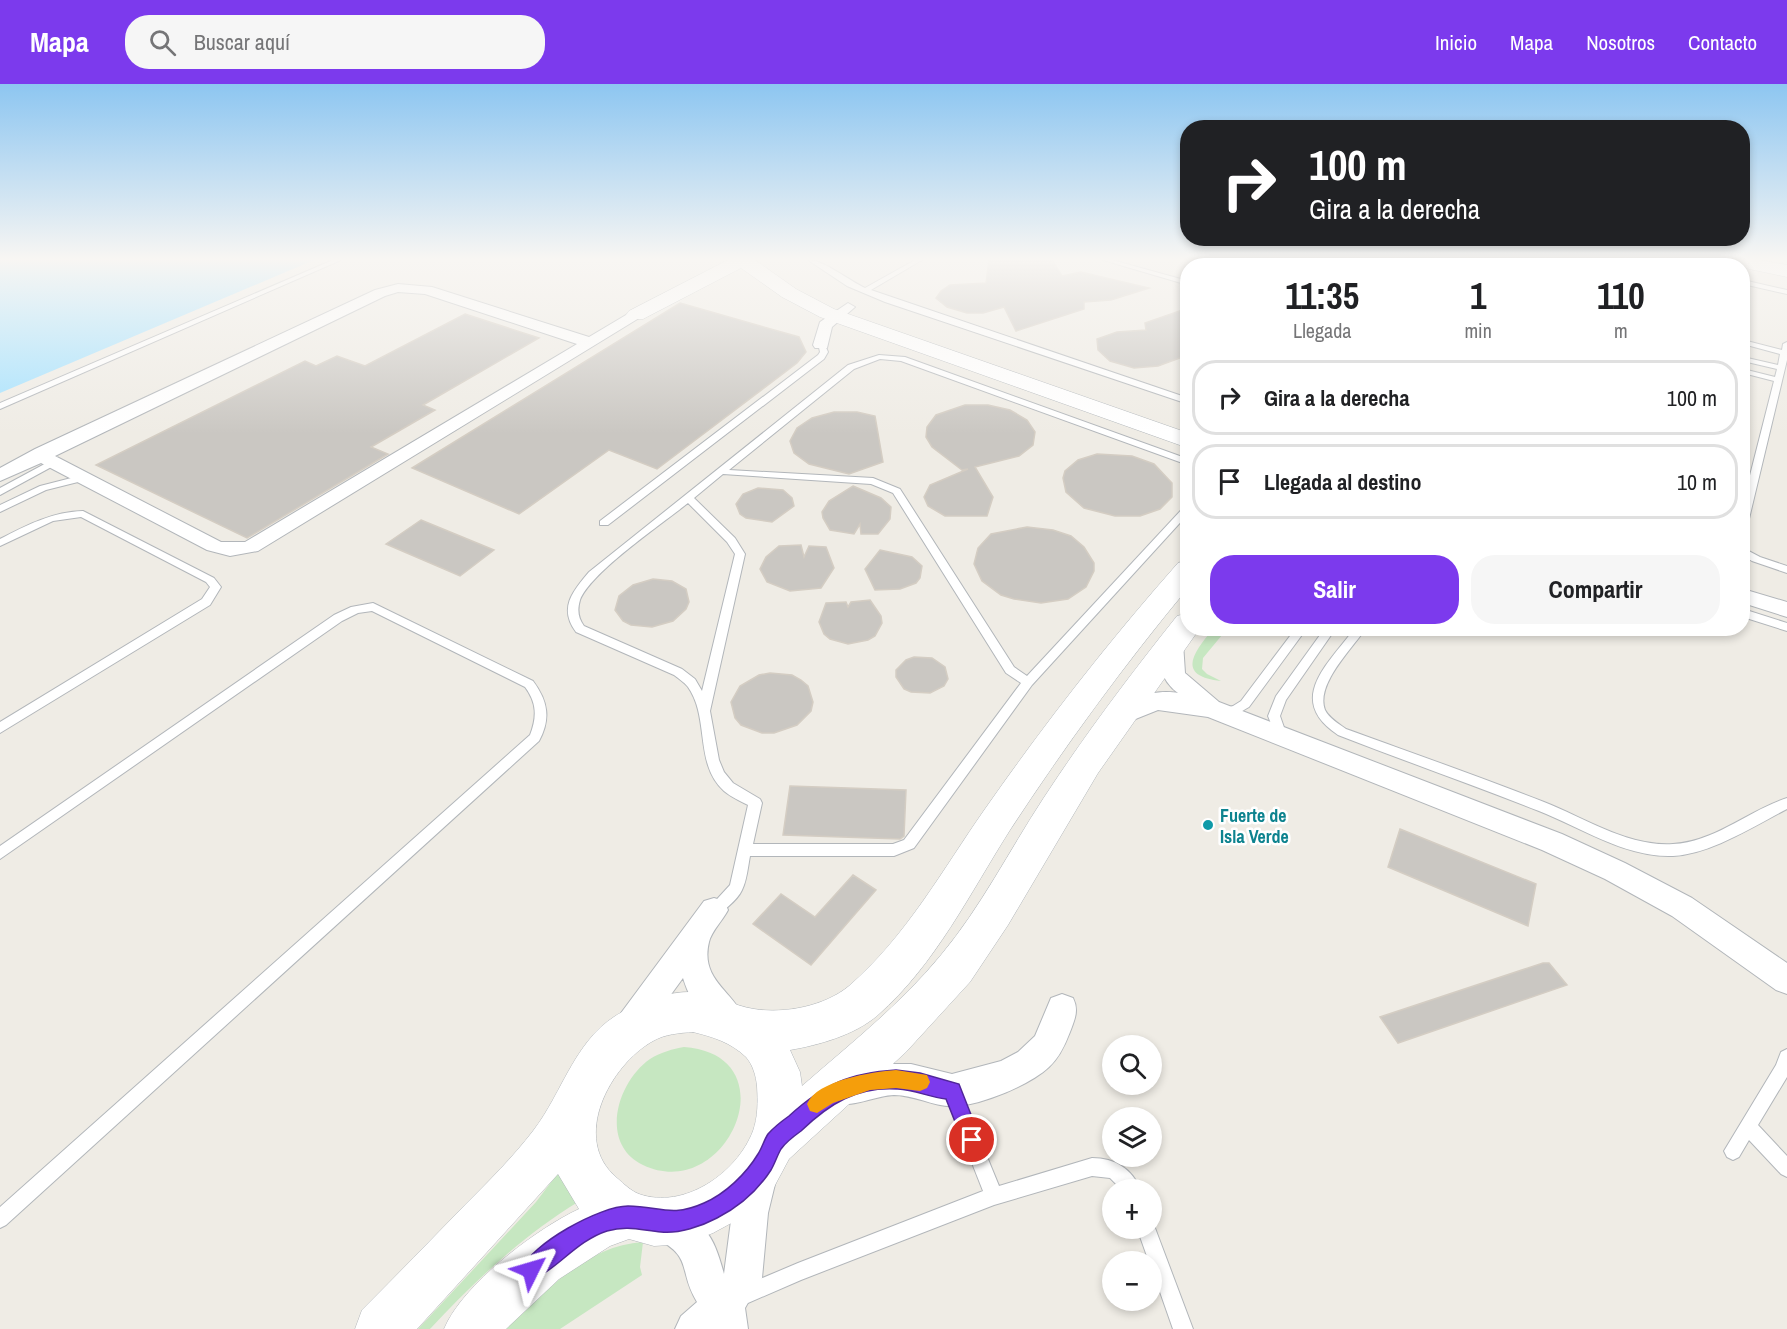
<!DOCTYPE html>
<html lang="es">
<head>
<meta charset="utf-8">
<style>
  :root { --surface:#fff; --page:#f6f6f6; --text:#202124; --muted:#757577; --line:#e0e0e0; --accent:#7c3aed }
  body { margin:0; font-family:"Archivo Narrow",sans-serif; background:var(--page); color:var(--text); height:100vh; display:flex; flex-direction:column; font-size:22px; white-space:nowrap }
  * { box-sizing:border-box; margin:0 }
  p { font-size:20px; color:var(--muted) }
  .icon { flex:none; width:33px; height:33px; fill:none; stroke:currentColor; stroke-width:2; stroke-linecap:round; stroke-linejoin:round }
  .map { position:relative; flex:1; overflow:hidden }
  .sheet { position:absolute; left:1180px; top:174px; width:570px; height:378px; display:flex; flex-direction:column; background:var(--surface); border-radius:24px; box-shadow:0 3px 9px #0003 }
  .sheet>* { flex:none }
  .guide { position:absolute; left:1180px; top:36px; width:570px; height:126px; border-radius:24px; box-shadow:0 3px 9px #0003; background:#202124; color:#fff; overflow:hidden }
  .buttons { position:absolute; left:1102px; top:951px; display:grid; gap:12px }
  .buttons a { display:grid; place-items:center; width:60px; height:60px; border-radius:50%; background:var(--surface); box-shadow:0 3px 9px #0003; font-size:30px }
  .pin { position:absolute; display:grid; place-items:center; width:51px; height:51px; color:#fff; margin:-26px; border:3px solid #fff; border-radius:50%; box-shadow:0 2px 6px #0007 }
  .me { position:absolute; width:66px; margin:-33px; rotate:50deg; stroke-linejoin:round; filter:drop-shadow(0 0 4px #0008) }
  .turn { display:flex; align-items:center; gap:21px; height:126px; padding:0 30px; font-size:27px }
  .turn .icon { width:78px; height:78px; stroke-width:2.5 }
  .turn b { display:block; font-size:42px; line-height:51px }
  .eta { display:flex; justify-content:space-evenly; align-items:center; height:102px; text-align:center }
  .eta b { font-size:36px; font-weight:800; line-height:42px }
  .cta { display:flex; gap:12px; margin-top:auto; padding:12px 30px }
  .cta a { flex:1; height:69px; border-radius:24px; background:var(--accent); color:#fff; font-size:24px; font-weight:800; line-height:69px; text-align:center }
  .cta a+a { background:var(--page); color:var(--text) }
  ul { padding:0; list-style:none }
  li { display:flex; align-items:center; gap:18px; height:75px; margin:0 12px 9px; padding:0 18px; border:3px solid var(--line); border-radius:24px }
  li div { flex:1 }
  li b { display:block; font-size:22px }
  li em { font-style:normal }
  header { display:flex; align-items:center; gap:36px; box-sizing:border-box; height:84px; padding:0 30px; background:var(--accent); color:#fff }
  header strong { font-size:28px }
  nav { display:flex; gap:33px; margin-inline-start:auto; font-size:21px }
  .search { width:420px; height:54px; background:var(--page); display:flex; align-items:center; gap:15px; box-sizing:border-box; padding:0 21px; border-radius:24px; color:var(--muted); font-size:22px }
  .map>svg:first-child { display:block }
  .green { fill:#c6e7c1 }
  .water { fill:#a5e2ff }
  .building { fill:#cac7c2; stroke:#d4cdc3; stroke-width:1.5 }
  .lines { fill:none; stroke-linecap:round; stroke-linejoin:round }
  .lane-casing { stroke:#b2b6ba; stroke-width:2 }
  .street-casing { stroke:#b2b6ba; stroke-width:2 }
  .secondary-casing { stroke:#b1b6ba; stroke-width:1 }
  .lane { fill:#fff; fill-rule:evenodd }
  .street { fill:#fff; fill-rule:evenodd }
  .secondary { fill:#fff; fill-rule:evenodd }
  .route { fill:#7c3aed; stroke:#51269a; stroke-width:1.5 }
  .slow { fill:#f59e0b }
  .culture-dot { fill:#0f9aa8; stroke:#fff; stroke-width:2 }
  .labels { text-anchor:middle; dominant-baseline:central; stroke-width:5; stroke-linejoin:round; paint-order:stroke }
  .culture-label { font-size:18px; font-weight:bold; fill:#0d838f; stroke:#fff; text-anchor:start }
</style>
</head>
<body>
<header>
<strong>Mapa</strong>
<div class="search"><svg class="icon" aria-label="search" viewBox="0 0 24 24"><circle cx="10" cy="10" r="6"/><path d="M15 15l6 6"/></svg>Buscar aquí</div>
<nav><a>Inicio</a><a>Mapa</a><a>Nosotros</a><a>Contacto</a></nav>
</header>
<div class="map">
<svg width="1787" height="1245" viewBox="0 0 1787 1245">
  <rect width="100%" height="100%" fill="#efece5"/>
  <path class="green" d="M1213 545H1227L1203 574 1202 585 1207 590 1221 597C1175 592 1194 568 1213 545Z
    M684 963C792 971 727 1121 643 1081 598 1059 618 997 650 975 661 968 673 965 684 963Z
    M561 1085 578 1118C522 1152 475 1197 430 1245H418L536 1118Z
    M643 1158 640 1183 642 1191 560 1245H506C546 1207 585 1162 643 1158Z"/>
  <path class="water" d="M0 176H314L0 309Z"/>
  <path class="building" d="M989 176H1052L1062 192 1081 188 1149 204 1111 216 1084 218V225L1016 247 1004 223 983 229H967L947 223 936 214 941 207 950 201 986 199Z
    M680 219 799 253 806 268 797 279 657 385 609 366 519 430 412 384Z
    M1188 224V271L1158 282 1134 284 1110 277 1098 266 1097 255 1117 248 1146 246 1145 239Z
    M465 230 539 254 423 321 435 326 371 363 388 370 247 454 96 381 305 277 316 282 337 272 365 282Z
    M965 321H988L1010 326 1027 336 1035 348 1033 361 1019 372 975 383 993 413 987 432H945L928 422 924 413 930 401 968 385 962 386 932 363 926 353 927 343 936 331Z
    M834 328H857L875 332 883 378 849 390 809 380 794 369 790 357 797 344 812 334Z
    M1097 370 1132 372 1154 380 1172 399V413L1160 425 1140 432H1115L1084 424 1066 408 1063 394 1065 387 1078 376Z
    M853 402 881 414 891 423 890 435 878 450H861L860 440 854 450 830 446 823 434 822 428 829 417Z
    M758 404 783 406 792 414 794 422 772 438 746 434 740 430 736 420 743 410Z
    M421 436 494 466 460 492 386 460Z
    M1027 443 1053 446 1071 452 1084 463 1094 479V487L1086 503 1068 515 1041 519 1014 515 1001 511 982 497 974 480 978 464 991 450Z
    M801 461 804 473 809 462 826 463 834 484 821 504 790 507 767 498 760 485 766 473 779 462Z
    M880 466 912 473 922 482 920 494 916 499 900 505 875 506 865 485Z
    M653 495 672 497 686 505 689 518 686 525 673 537 652 543 631 541 623 537 615 526 619 512 633 501Z
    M870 516 881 532 882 539 875 552 868 556 848 560 830 555 824 550 819 538 826 519 846 518 848 523 851 518Z
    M914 573 932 574 945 583 948 595 944 602 930 609 911 608 904 605 896 593V586L906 576Z
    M770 589 792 591 801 596 808 602 813 618 811 627 797 641 774 649H762L741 641 735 634 731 618 740 602 759 591Z
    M790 702 906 706 904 752 900 755 783 751Z
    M1400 745 1536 800 1528 842 1388 783Z
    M853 791 876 806 811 881 753 840 781 810 815 833Z
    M1543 879H1549L1567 901 1398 959 1380 933Z"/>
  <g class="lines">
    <g class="lane-casing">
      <path id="lane" d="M333 176H341L0 325V319Z
        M808 176C822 175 850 197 865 204L915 176H922L871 206 1188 314V320L885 218 847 202Z
        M1103 176H1112L1188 197V201Z
        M1300 176H1307L1302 182H1294Z
        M1545 176H1552L1546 182H1538Z
        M1638 176H1648L1671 182H1656Z
        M1743 196 1787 206V210L1743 200Z
        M1743 256 1782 266 1783 260 1787 258V276L1748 439 1743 442V419L1774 297 1743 289V285L1775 293 1777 285 1743 277V273L1778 281 1780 270 1743 260Z
        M818 259H824L828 268 824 275 608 441H600V437L818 271 820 268Z
        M879 271 905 273 1188 375V381L901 277 880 275 854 285 729 386 873 394 900 405 1014 583 1027 592 1185 422 1188 421V430L1032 601 914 764 894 772H750C748 782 747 796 742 806 738 815 719 834 709 830L707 826 730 801 748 721C740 717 731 713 724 707 694 680 710 634 688 603 684 598 679 595 674 591L576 548C558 524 573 507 589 488L848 281ZM723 390 871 400 893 409 1006 589 1021 599 904 756 893 760H753L762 719 760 715 733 699 724 688 719 676 710 627 745 470 735 454 694 414ZM688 419 727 458 735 470 702 607 695 595 682 585 584 542C578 534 577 526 580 516 591 488 662 440 688 419Z
        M52 376 57 379 55 381 0 411V404Z
        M83 391 88 394 86 396 46 406 0 428V421L40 402Z
        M83 427 214 494 221 503 210 521 0 649V638L202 515 210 503 206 498 81 433 53 437 0 462V455C27 441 52 428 83 427Z
        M1743 464 1760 473 1787 482V489L1752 477 1743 472Z
        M373 519 533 597C548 617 551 635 539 657L6 1141 0 1144V1123L530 651C537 633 537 619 525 603L372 527 358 529 342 537 0 775V762L334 531 351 523Z
        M1743 525 1787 539V547L1743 533Z
        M1296 544H1307L1249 623C1241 628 1229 635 1219 632L1217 629 1219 626 1233 622 1241 617Z
        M1325 544H1336L1286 616 1280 632 1287 652 1285 655H1277L1268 632 1276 612Z
        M1355 544H1366C1353 564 1315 600 1325 626 1329 634 1339 640 1346 645 1412 669 1478 692 1544 718 1585 734 1628 763 1673 760 1715 758 1749 726 1787 714V725C1754 742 1711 770 1673 772 1626 774 1582 744 1539 727 1473 701 1405 677 1338 651 1285 616 1328 580 1355 544Z
        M1787 965V993L1758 1041 1787 1072V1093L1781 1090 1749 1056 1739 1073 1733 1076 1727 1073 1724 1067 1776 981 1781 968Z
        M952 1000 958 1002 999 1102 1092 1074C1115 1074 1132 1085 1141 1106H1122L1110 1094 1092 1092 994 1121 801 1196 741 1222 734 1220 732 1213 734 1206 798 1179 983 1107 944 1008 946 1002Z
        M1152 1138 1155 1144 1193 1245H1173L1152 1185V1178H1149L1137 1144H1152Z"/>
    </g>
    <g class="street-casing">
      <path id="street" d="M1401 176H1468L1472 179 1470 182H1414Z
        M398 200 432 203 589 253 631 228 636 226 644 231 258 467 230 472 207 466 41 379 0 397V384L35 365 375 206ZM398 208 425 210 577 260 245 458H221L55 372 385 212Z
        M848 219 855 223 832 243 827 264H815L813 261 820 238Z
        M1743 505 1787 518V533L1743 519Z
        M1172 551 1180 554 1183 559 1185 589 1219 618 1562 750 1625 779 1692 814 1787 879V910L1776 906 1672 832 1605 795 1542 766 1208 633 1158 626 1118 642 1109 639 1106 633C1117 614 1157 605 1178 609 1161 597 1153 572 1164 554Z
        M714 814 724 817 728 826C723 836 711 848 709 858 700 895 731 906 743 932L738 942 727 947C704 938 690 917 683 894L643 949 632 954 621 949 616 939 621 929 704 817Z
        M1062 910 1073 914C1079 926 1075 935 1070 948 1065 961 1059 974 1049 983 1030 1001 983 1020 957 1022 935 1024 916 1011 894 1011 873 1012 852 1025 832 1018L828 1006 832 994 882 980H911L952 990 1001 977 1018 968 1035 952 1051 914Z
        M759 1079 771 1084 776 1096 768 1129 762 1194 745 1224 748 1245H675L681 1232 697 1218C677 1185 695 1173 652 1152L647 1139 652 1126 665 1121C705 1138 713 1149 724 1190L732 1129 747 1084Z"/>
    </g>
    <g class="secondary-casing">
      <path id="secondary" d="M728 176H755L796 205 834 225 1188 349V364L820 233 782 213 741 184 643 235H629L626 231 629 227Z
        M1459 176H1479L1474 182H1454Z
        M1488 176H1508L1504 182H1484Z
        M1723 176H1759L1787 181V193L1726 180Z
        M1188 476V504C1124 581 1065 662 1010 746 970 809 935 881 878 931 855 951 819 961 790 966L800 988 802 1002C850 960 900 921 941 871 981 823 1009 767 1043 715 1084 652 1130 591 1177 532L1188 529V544H1200L1098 689 1008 841 970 898 906 968 789 1075 774 1103 748 1130 713 1149 685 1160 654 1162 629 1155 610 1162 559 1195 506 1245H444C462 1201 536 1145 579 1125L558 1090 417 1245H355L362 1226C397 1191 431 1156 465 1121 489 1097 513 1073 533 1047 564 1007 575 952 624 927 643 917 669 907 692 908 713 909 733 922 754 925 785 930 825 922 849 902 906 853 943 785 985 725 1045 639 1109 557 1178 479ZM693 948C713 953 730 958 746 973 753 981 756 992 757 1002 758 1018 758 1033 753 1047 737 1089 684 1126 639 1110 631 1107 624 1100 617 1094 570 1055 610 981 653 957 665 950 680 949 693 948Z"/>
    </g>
    <use href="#lane" class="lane"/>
    <use href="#street" class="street"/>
    <use href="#secondary" class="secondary"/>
  </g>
  <linearGradient id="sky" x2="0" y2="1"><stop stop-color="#8dc6f1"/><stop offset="0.5" stop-color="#f8f6f3"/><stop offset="1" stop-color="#f8f6f3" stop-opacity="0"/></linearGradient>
  <rect width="1787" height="350" fill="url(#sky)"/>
  <path class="route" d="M896 986 920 989 959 1000 981 1056 979 1063 972 1066 965 1063 946 1015C929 1013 915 1006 898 1005 857 1002 829 1020 801 1047 794 1052 786 1058 781 1065 777 1072 775 1079 771 1086 758 1106 739 1123 717 1134 702 1142 679 1150 661 1148 641 1146 627 1141 607 1147 576 1157 557 1186 531 1196L524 1193 521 1186C531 1160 600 1122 628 1122 659 1122 671 1134 704 1119 725 1110 746 1090 758 1070 762 1064 764 1056 768 1050 774 1043 782 1037 789 1032 824 1000 849 989 896 986Z"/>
  <path class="slow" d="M896 986 927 991 930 998 927 1004 920 1007 896 1004 870 1006 833 1019 817 1029 810 1027 807 1020C817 996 872 988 896 986Z"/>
  <circle class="culture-dot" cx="1208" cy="741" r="6"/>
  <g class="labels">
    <g class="culture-label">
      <text x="1220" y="731">Fuerte de<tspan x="1220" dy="21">Isla Verde</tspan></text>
    </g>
  </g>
</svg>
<div class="buttons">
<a><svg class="icon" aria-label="search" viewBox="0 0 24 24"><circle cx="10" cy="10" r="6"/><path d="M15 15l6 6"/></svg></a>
<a><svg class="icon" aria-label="layers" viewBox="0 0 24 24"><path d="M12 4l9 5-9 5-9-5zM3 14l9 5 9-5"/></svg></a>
<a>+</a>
<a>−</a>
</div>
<div class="pin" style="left:972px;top:1056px;background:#d93025"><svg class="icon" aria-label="arrive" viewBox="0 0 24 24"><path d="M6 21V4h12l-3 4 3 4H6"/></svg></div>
<svg class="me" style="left:531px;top:1186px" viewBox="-20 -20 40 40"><path d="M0-17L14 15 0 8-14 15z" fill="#7c3aed" stroke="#fff" stroke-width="4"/></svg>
<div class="guide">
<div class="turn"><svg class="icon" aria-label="right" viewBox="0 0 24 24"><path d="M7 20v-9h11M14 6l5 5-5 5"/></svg><div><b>100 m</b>Gira a la derecha</div></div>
</div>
<section class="sheet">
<div class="eta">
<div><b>11:35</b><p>Llegada</p></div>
<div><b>1</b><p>min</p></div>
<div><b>110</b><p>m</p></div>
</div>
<ul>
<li><svg class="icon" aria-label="right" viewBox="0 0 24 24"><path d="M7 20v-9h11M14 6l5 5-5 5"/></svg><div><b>Gira a la derecha</b></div><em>100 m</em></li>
<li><svg class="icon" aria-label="arrive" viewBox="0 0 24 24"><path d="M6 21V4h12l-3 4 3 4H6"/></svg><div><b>Llegada al destino</b></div><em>10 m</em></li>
</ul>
<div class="cta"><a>Salir</a><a>Compartir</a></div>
</section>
</div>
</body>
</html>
